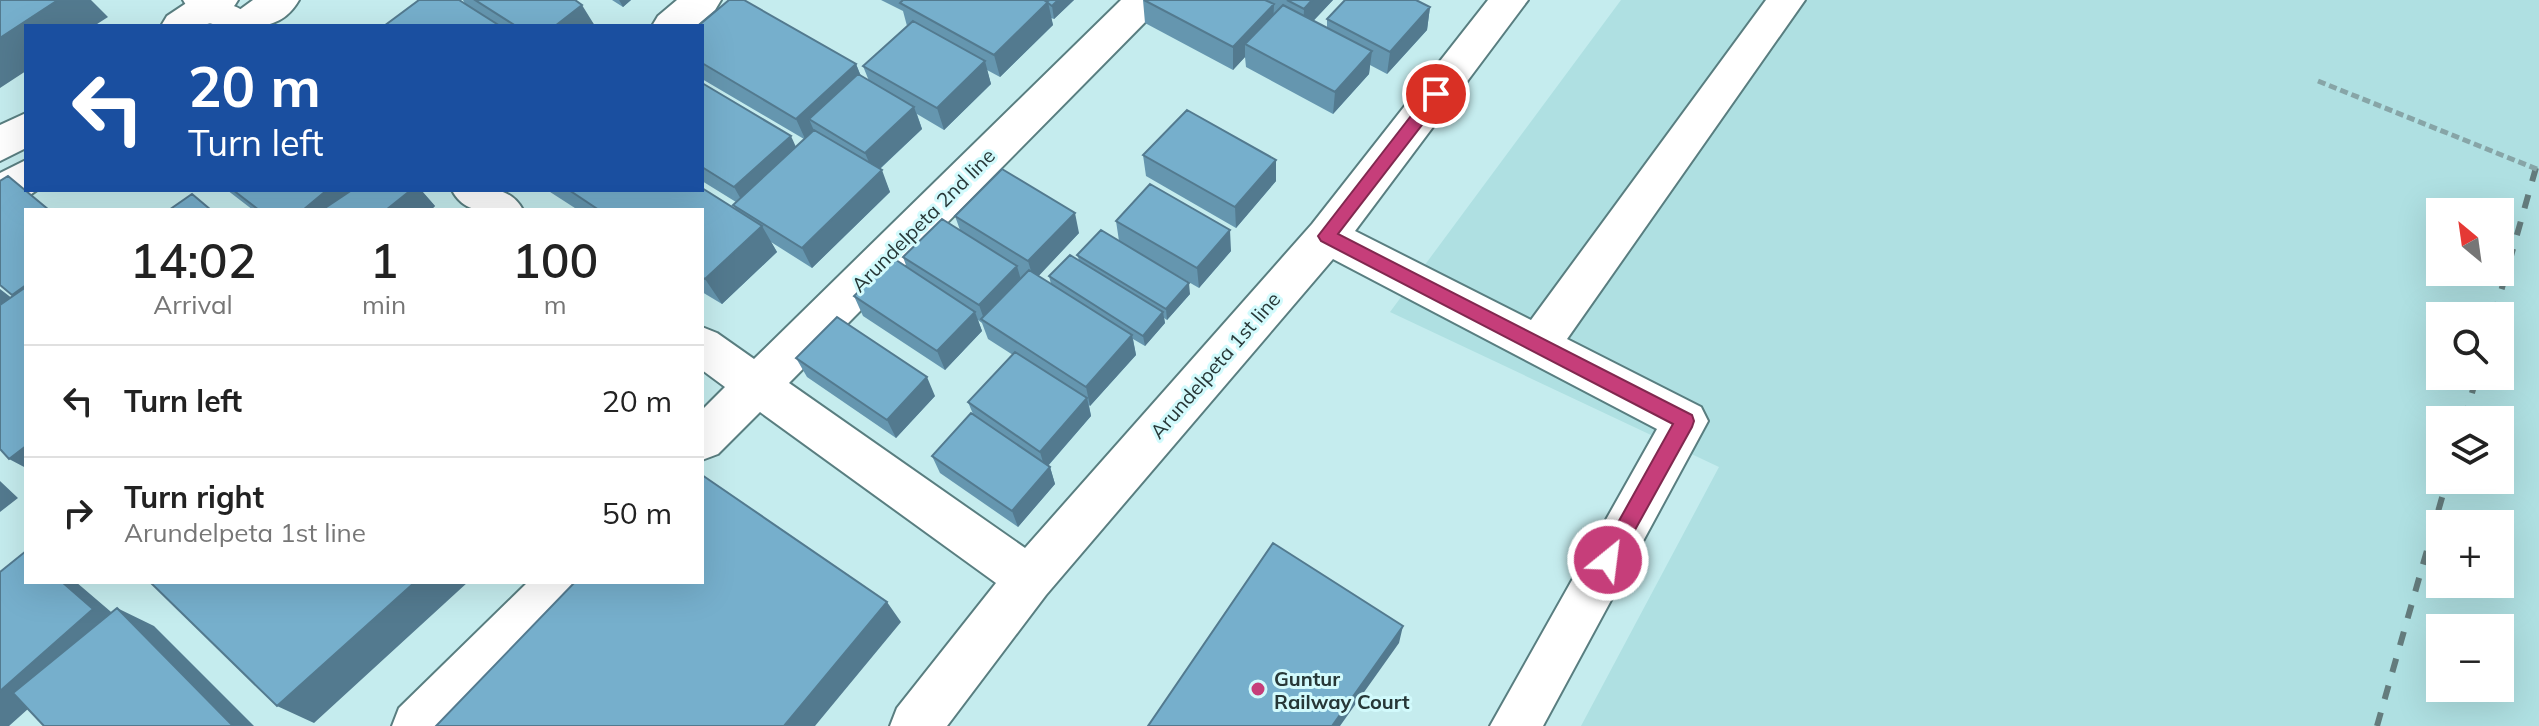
<!DOCTYPE html>
<html lang="en">
<head>
<meta charset="utf-8">
<style>
  :root { --surface:#fff; --page:#f2f2f2; --text:#222; --muted:#767676; --line:#e0e0e0 }
  body { margin:0; font-family:Mulish,sans-serif; background:var(--page); color:var(--text); height:100vh; display:flex; flex-direction:column; font-size:30px; white-space:nowrap }
  * { box-sizing:border-box; margin:0 }
  p { font-size:26px; color:var(--muted) }
  .icon { flex:none; width:44px; height:44px; fill:none; stroke:currentColor; stroke-width:2; stroke-linecap:round; stroke-linejoin:round }
  .map { position:relative; flex:1; overflow:hidden }
  .drawer { position:absolute; left:24px; top:208px; width:680px; height:376px; display:flex; flex-direction:column; background:var(--surface); border-radius:0px; box-shadow:0 8px 32px #0002 }
  .drawer>* { flex:none }
  .hud { position:absolute; left:24px; top:24px; width:680px; height:168px; border-radius:0px; box-shadow:0 8px 32px #0002; background:#1a4fa0; color:#fff; overflow:hidden }
  .needle { width:52px; rotate:331deg }
  .tools { position:absolute; left:2426px; top:198px; display:grid; gap:16px }
  .tools a { display:grid; place-items:center; width:88px; height:88px; border-radius:0px; background:var(--surface); box-shadow:0 8px 32px #0002; font-size:40px }
  .pin { position:absolute; display:grid; place-items:center; width:68px; height:68px; color:#fff; margin:-34px; border:4px solid #fff; border-radius:50%; box-shadow:0 2px 8px #0007 }
  .me { position:absolute; width:88px; margin:-44px; rotate:29deg; stroke-linejoin:round; filter:drop-shadow(0 0 6px #0008) }
  .turn { display:flex; align-items:center; gap:28px; height:168px; padding:0 32px; font-size:36px }
  .turn .icon { width:104px; height:104px; stroke-width:2.5 }
  .turn b { display:block; font-size:56px; line-height:68px }
  .eta { display:flex; justify-content:space-evenly; align-items:center; height:136px; text-align:center }
  .eta b { font-size:48px; font-weight:600; line-height:56px }
  ul { padding:0; list-style:none }
  li { display:flex; align-items:center; gap:24px; height:112px; padding:0 32px; border-top:2px solid var(--line) }
  li div { flex:1 }
  li b { display:block; font-size:30px }
  li em { font-style:normal }
  .map>svg:first-child { display:block }
  .built { fill:#afe0e2; fill-rule:evenodd }
  .lines { fill:none; stroke-linecap:round; stroke-linejoin:round }
  .street-casing { stroke:#597e80; stroke-width:4 }
  .secondary-casing { stroke:#597e80; stroke-width:4 }
  .street { fill:#fff; fill-rule:evenodd }
  .secondary { fill:#fff; fill-rule:evenodd }
  .rail { stroke:#647c7d; stroke-width:6; stroke-dasharray:14 14; stroke-linecap:butt }
  .path-bridge { stroke:#87a5a7; stroke-width:5; stroke-dasharray:8 4; stroke-linecap:butt }
  .wall { fill:#6596af }
  .shaded-wall { fill:#537a8f }
  .building { fill:#76afcc; stroke:#537a8f; stroke-width:2 }
  .route { fill:#c63e7a; stroke:#81284f; stroke-width:2 }
  .poi-dot { fill:#c63e7a; stroke:#d2fafc; stroke-width:3 }
  .labels { text-anchor:middle; dominant-baseline:central; stroke-width:6; stroke-linejoin:round; paint-order:stroke }
  .street-label { font-size:20px; fill:#273737; stroke:#d2fafc }
  .poi-label { font-size:20px; font-weight:bold; fill:#273737; stroke:#d2fafc; text-anchor:start }
</style>
</head>
<body>
<div class="map">
<svg width="2539" height="726" viewBox="0 0 2539 726">
  <rect width="100%" height="100%" fill="#c5ecee"/>
  <path class="built" d="M1621 0H2539V726H1581L1719 467 1390 312ZM2440 212H2500V272H2440ZM2440 316H2500V376H2440ZM2440 420H2500V480H2440ZM2440 524H2500V584H2440ZM2440 628H2500V688H2440Z"/>
  <g class="lines">
    <g class="street-casing">
      <path id="street" d="M183 0C214 0 241 0 258 26 227 26 201 31 183 0Z
        M677 0H721L715 10 696 26H652L658 16Z
        M1121 0H1163L1157 10 789 383 1025 548 1312 224 1488 0H1528L1355 231 1531 320 1766 0H1805L1567 339 1701 407 1708 421 1543 726H1490L1657 429 1333 259 1046 595 947 726H890L897 708 996 583 760 412 718 454 702 460V410L725 387 702 370V327L717 333 754 359Z
        M452 190C479 190 508 182 523 210 495 210 466 218 452 190Z
        M528 582H585L578 598 452 726H392L399 708Z"/>
    </g>
    <g class="secondary-casing">
      <path id="secondary" d="M191 0H238C220 31 192 26 161 26L167 16Z
        M253 0H299C281 31 256 26 225 26L231 16Z
        M26 113V148L0 161V125Z
        M26 160V190H37L14 206 0 210V173Z"/>
    </g>
    <use href="#street" class="street"/>
    <use href="#secondary" class="secondary"/>
    <path class="rail" d="M2494 316 2539 157
      M2464 420 2477 376
      M2377 726 2447 480"/>
    <path class="path-bridge" d="M2318 81 2539 170"/>
  </g>
  <path class="wall" d="M463 0H575L595 26H384L465 4Z
    M612 0H631L623 7Z
    M881 0H1074L1054 19 1051 18 1053 25 1000 77 987 70 991 84 944 130 917 114 922 129 880 169 890 192 812 268 771 242 777 252 722 304 702 292V210H578L547 190H702L736 209 733 205 736 202 702 181V83L796 147 804 139 702 79V26L856 64 861 76 869 81 863 66 907 26 903 11Z
    M1143 0H1333L1313 21 1327 28V19L1423 4 1430 7 1427 30 1387 74 1370 65 1369 74 1333 114 1246 67 1245 57 1233 70 1145 23Z
    M1143 155 1276 181 1236 228 1146 176Z
    M227 190H421L435 206 431 210H253Z
    M955 216 1079 233 1038 276 1051 284 1049 276 1079 260 1077 255 1119 241 1116 221 1231 251 1199 288 1135 251 1190 294 1167 320 1164 318 1165 323 1145 346 1133 339 1136 355 1090 406 1089 405 1091 416 1048 466 1050 467 1055 484 1018 527 940 473 932 456 973 414 968 402 1013 355 988 339 982 323 978 320 982 331 945 370 863 316 854 296 907 268 903 257 960 230Z
    M796 358 935 396 896 438 807 377Z"/>
  <path class="shaded-wall" d="M58 0H91L108 17 94 26H26V71L0 88V38Z
    M619 0H631L623 7Z
    M1058 0H1074L1054 19 1052 6Z
    M1312 0H1333L1303 32 1304 9Z
    M1048 2 1053 25 1000 77 994 55Z
    M1274 4 1273 27 1245 44V57L1233 70V47Z
    M582 5 595 26H555Z
    M1430 7 1427 30 1387 74 1390 52Z
    M1372 51 1369 74 1333 114 1335 92Z
    M985 61 991 84 944 130 937 108Z
    M856 64 865 87 809 119 815 133 806 141 796 119Z
    M914 107 922 129 874 174 865 153Z
    M791 136 801 158 746 208 734 187Z
    M1276 160V181L1236 228 1235 207Z
    M882 170 890 192 812 268 802 248Z
    M327 190H385L361 210H303Z
    M411 190H421L435 206 431 210H386Z
    M1075 213 1079 233 1034 281 1028 261Z
    M762 226 777 252 722 304 705 279Z
    M1230 230 1231 251 1199 288 1197 268Z
    M1017 266 1023 287 985 322 979 305Z
    M1189 283 1190 294 1167 320 1166 309Z
    M0 289 26 309 0 337Z
    M975 312 982 331 945 370 937 351Z
    M1163 312 1165 323 1145 346 1143 336Z
    M1132 335 1136 355 1090 406 1086 387Z
    M927 377 935 396 896 438 887 420Z
    M1087 398 1091 416 1045 469 1040 452Z
    M26 446V468L9 459Z
    M1050 467 1055 484 1018 527 1012 511Z
    M0 481 18 498 0 512Z
    M62 582H76L124 623 9 726H0V691Z
    M415 582H468L314 723 277 706Z
    M887 602 901 622 815 726H784Z
    M117 608 154 626 254 726H233Z
    M1403 626 1399 643 1340 726H1332Z"/>
  <path class="building" d="M0 0H58L0 38Z
    M419 0H459L500 26H384Z
    M475 0H575L582 5 555 26H516Z
    M729 0H744L856 64 796 119 702 63V26H698Z
    M903 0H1044L1048 2 994 55 900 3Z
    M1044 0H1058L1052 6Z
    M1144 0H1265L1274 4 1233 47Z
    M1287 0H1312L1304 9Z
    M1345 0H1416L1430 7 1390 52 1327 19Z
    M1283 5 1372 51 1335 92 1245 44Z
    M913 21 985 61 937 108 863 66Z
    M858 74 914 107 865 153 809 119Z
    M702 83 791 136 734 187 702 167Z
    M1187 110 1276 160 1235 207 1143 155Z
    M814 130 882 170 802 248 733 205Z
    M1002 169 1075 213 1028 261 955 216Z
    M8 176 49 210H26V285L12 295 0 285V181Z
    M1150 184 1230 230 1197 268 1116 221Z
    M702 188 762 226 705 279 702 277V210H599L569 190H702Z
    M233 190H327L303 210H259Z
    M352 190H411L386 210H322Z
    M192 194 211 210H169Z
    M942 219 1017 266 979 305 903 257Z
    M1101 230 1189 283 1166 309 1077 255Z
    M1070 255 1163 312 1143 336 1049 276Z
    M893 258 975 312 937 351 854 296Z
    M1029 270 1132 335 1086 387 981 319Z
    M26 287V446L9 459 0 449V305Z
    M837 317 927 377 887 420 796 358Z
    M1015 352 1087 398 1040 452 968 402Z
    M971 413 1050 467 1012 511 932 456Z
    M702 475 887 602 784 726H436L575 582H702Z
    M1273 543 1403 626 1332 726H1148Z
    M26 551V582H62L93 609 0 691V572Z
    M150 582H415L277 706Z
    M117 608 233 726H44L13 693Z"/>
  <path class="route" d="M1436 88 1444 94 1442 99 1338 234 1692 415 1694 421 1692 427 1615 566 1608 569 1601 566 1598 560 1601 553 1673 424 1321 241 1318 236 1431 90Z"/>
  <circle class="poi-dot" cx="1258" cy="689" r="8"/>
  <g class="labels">
    <g class="street-label">
      <text transform="translate(923 220) rotate(-45)">Arundelpeta 2nd line</text>
      <text transform="translate(1215 365) rotate(-49)">Arundelpeta 1st line</text>
    </g>
    <g class="poi-label">
      <text x="1274" y="678">Guntur<tspan x="1274" dy="23">Railway Court</tspan></text>
    </g>
  </g>
</svg>
<div class="tools">
<a><svg class="needle" viewBox="-14 -14 28 28"><path d="M0-13l5 13h-10z" fill="#e53935"/><path d="M0 13l5-13h-10z" fill="#767676"/></svg></a>
<a><svg class="icon" aria-label="search" viewBox="0 0 24 24"><circle cx="10" cy="10" r="6"/><path d="M15 15l6 6"/></svg></a>
<a><svg class="icon" aria-label="layers" viewBox="0 0 24 24"><path d="M12 4l9 5-9 5-9-5zM3 14l9 5 9-5"/></svg></a>
<a>+</a>
<a>−</a>
</div>
<div class="pin" style="left:1436px;top:94px;background:#d93025"><svg class="icon" aria-label="arrive" viewBox="0 0 24 24"><path d="M6 21V4h12l-3 4 3 4H6"/></svg></div>
<svg class="me" style="left:1608px;top:560px" viewBox="-20 -20 40 40"><circle r="17" fill="#c63e7a" stroke="#fff" stroke-width="3"/><path d="M0-11L8 9 0 5-8 9z" fill="#fff"/></svg>
<div class="hud">
<div class="turn"><svg class="icon" aria-label="left" viewBox="0 0 24 24"><path d="M17 20v-9H6M10 6l-5 5 5 5"/></svg><div><b>20 m</b>Turn left</div></div>
</div>
<section class="drawer">
<div class="eta">
<div><b>14:02</b><p>Arrival</p></div>
<div><b>1</b><p>min</p></div>
<div><b>100</b><p>m</p></div>
</div>
<ul>
<li><svg class="icon" aria-label="left" viewBox="0 0 24 24"><path d="M17 20v-9H6M10 6l-5 5 5 5"/></svg><div><b>Turn left</b></div><em>20 m</em></li>
<li><svg class="icon" aria-label="right" viewBox="0 0 24 24"><path d="M7 20v-9h11M14 6l5 5-5 5"/></svg><div><b>Turn right</b><p>Arundelpeta 1st line</p></div><em>50 m</em></li>
</ul>
</section>
</div>
</body>
</html>
